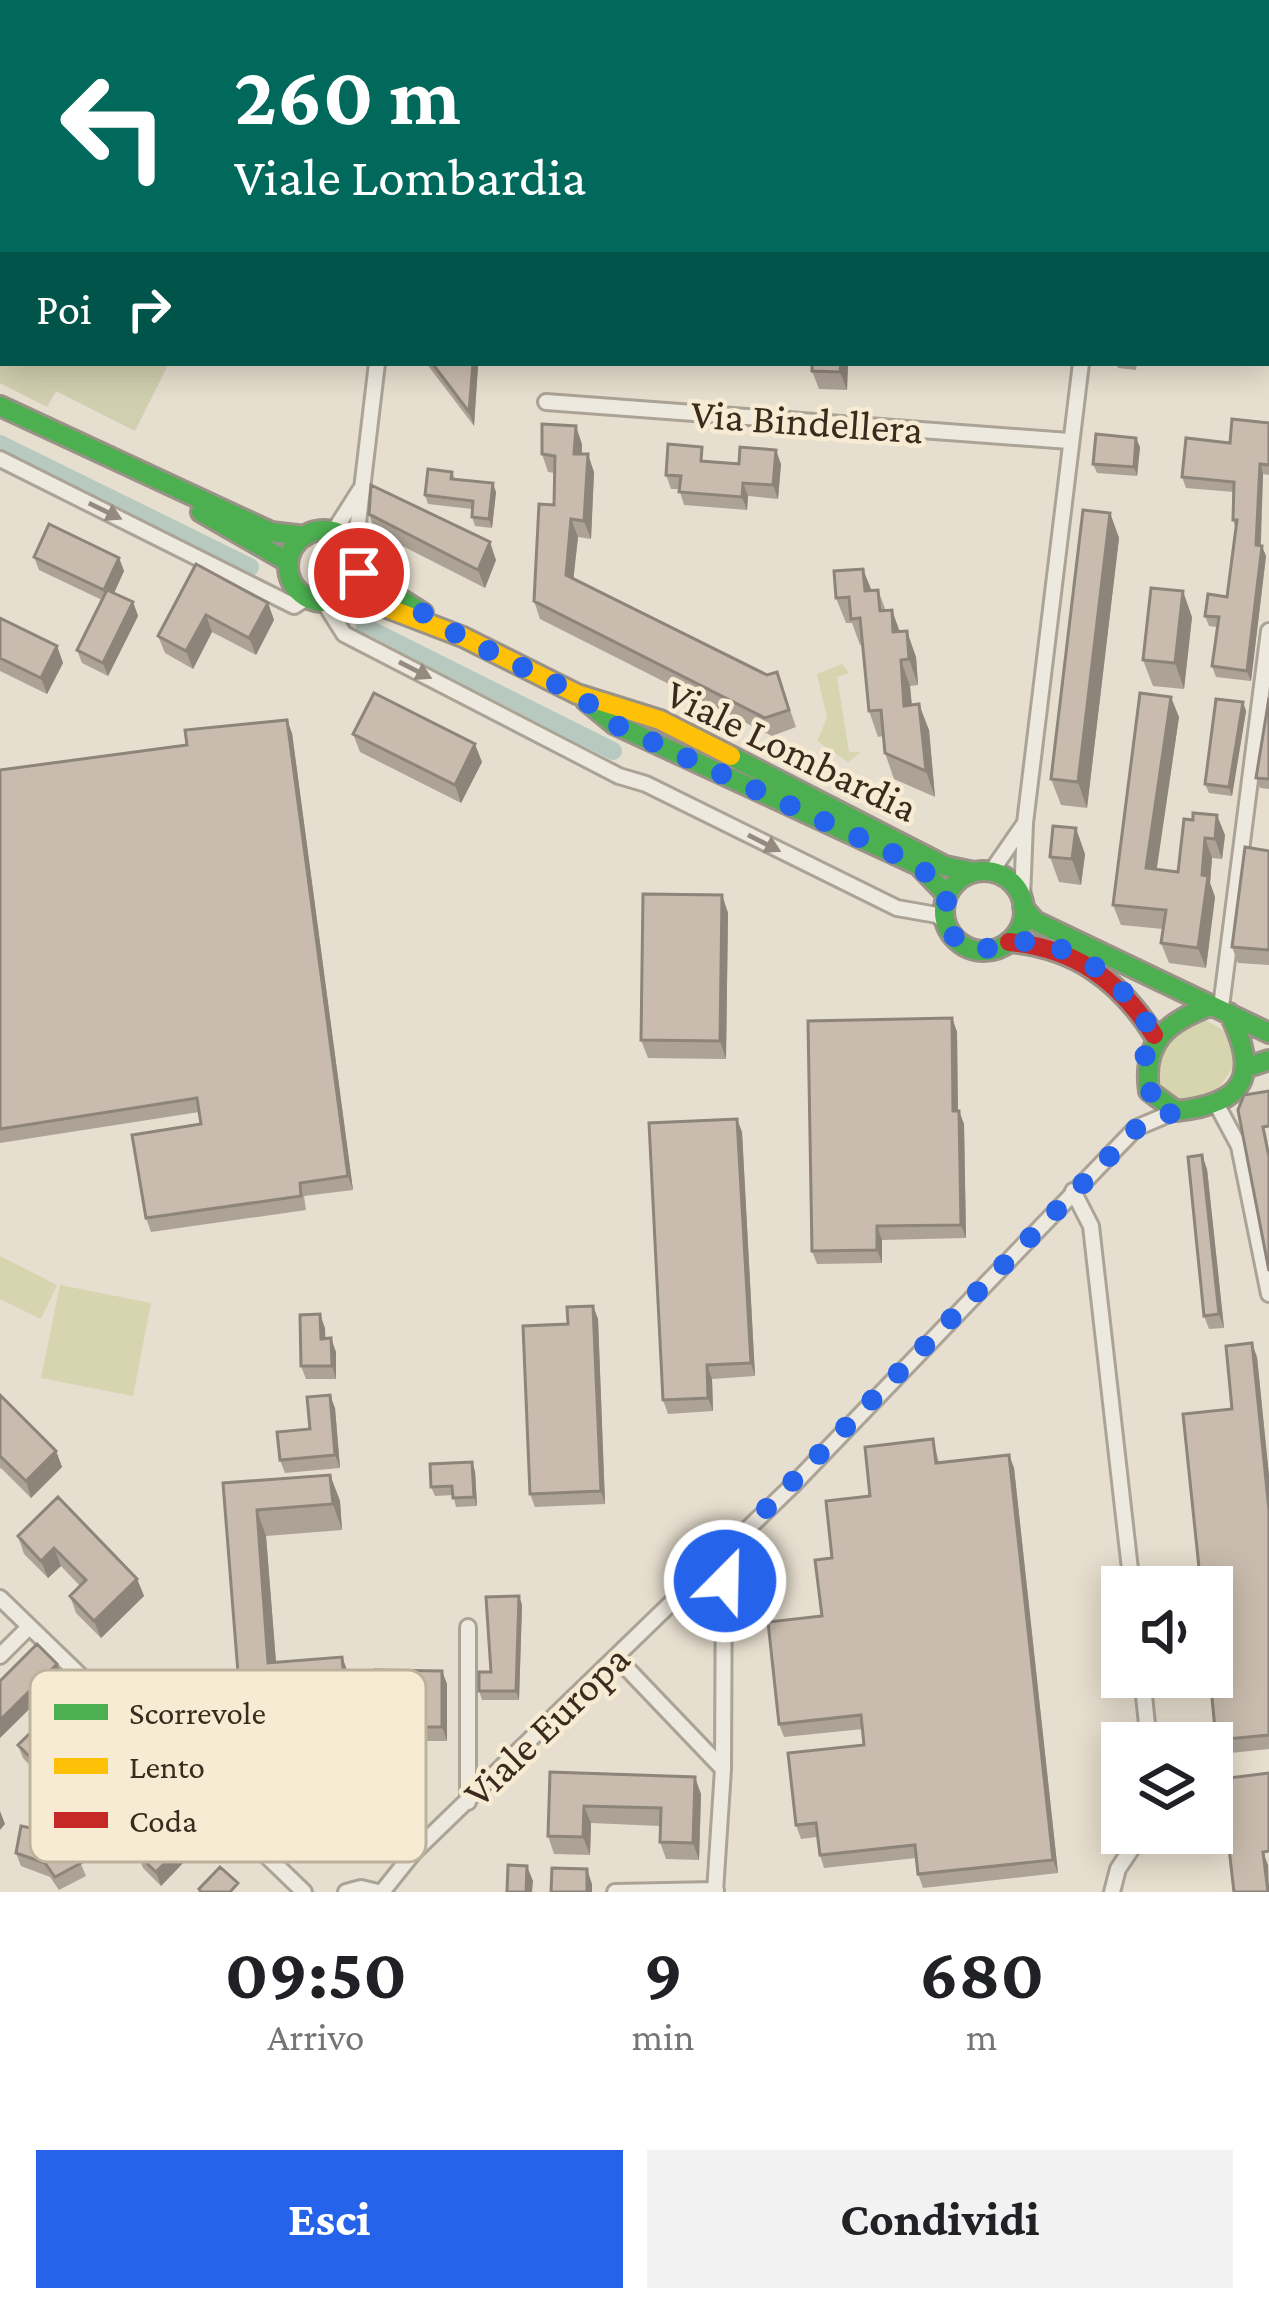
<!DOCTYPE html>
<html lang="it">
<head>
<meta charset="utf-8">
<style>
  :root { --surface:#fff; --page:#f2f2f2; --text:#202124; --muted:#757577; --accent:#2563eb }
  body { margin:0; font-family:"Crimson Pro",serif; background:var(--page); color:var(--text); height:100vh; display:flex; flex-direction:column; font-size:45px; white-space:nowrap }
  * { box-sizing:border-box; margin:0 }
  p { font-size:39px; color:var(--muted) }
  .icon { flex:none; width:66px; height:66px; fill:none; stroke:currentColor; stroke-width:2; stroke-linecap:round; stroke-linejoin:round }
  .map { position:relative; height:1892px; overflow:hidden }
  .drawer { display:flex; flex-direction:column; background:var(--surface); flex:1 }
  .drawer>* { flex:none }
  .guide { position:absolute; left:0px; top:0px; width:1269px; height:366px; box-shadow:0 6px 30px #0003; background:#00695c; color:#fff; overflow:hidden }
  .controls { position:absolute; left:1101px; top:1566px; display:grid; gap:24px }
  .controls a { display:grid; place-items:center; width:132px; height:132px; border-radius:0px; background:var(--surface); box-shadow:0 6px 30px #0003; font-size:60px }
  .pin { position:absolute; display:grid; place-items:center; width:102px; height:102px; color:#fff; margin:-51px; border:6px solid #fff; border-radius:50%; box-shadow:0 3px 12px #0007 }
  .me { position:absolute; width:132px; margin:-66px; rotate:23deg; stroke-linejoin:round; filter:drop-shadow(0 0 9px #0008) }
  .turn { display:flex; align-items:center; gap:42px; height:252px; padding:0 36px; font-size:54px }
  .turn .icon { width:156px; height:156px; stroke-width:2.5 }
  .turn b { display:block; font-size:84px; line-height:102px }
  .then { display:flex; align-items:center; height:114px; padding:0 36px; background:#0003; gap:24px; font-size:45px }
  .eta { display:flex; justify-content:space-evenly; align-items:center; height:204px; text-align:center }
  .eta b { font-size:72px; font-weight:700; line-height:84px }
  .action { display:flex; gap:24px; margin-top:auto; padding:24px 36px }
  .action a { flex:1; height:138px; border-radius:0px; background:var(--accent); color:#fff; font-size:48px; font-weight:700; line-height:138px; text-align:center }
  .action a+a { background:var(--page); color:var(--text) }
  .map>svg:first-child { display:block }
  .green { fill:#d6d5af }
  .cemetery { fill:#d0cfaf }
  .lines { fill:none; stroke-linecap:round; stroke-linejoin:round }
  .canal { stroke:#b8cabf; stroke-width:18 }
  .street-casing { stroke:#aba396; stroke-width:20 }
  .fast-casing { stroke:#9a9286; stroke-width:24 }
  .slow-casing { stroke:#9a9286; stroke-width:24 }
  .jam-casing { stroke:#9a9286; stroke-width:24 }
  .street { stroke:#eee9df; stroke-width:14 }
  .fast { stroke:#4caf50; stroke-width:18 }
  .slow { stroke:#ffc107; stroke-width:18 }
  .jam { stroke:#c62828; stroke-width:18 }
  .wall { fill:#ada296 }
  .shaded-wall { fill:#8d847a }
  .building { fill:#c9bcae; stroke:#8d847a; stroke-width:3 }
  .oneway { fill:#948a7e }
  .route { stroke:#2563eb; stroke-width:21; stroke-dasharray:0 37.8 }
  .labels { text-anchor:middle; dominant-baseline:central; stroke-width:9; stroke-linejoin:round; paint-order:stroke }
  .street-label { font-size:42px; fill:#3a2b1e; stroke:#f7ecd3 }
  .key { fill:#f7ecd3; stroke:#beb29d; stroke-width:3 }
  .key-label { font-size:33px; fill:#3a2b1e }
</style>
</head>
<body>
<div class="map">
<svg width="1269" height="1892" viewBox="0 0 1269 1892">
  <rect width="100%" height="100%" fill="#e6dece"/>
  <path class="green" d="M0 0H388L3 3V31Z
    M842 664 849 673 837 677 849 752H861L848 762 817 741 827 718 817 674Z
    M1205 1020 1227 1032 1234 1066 1213 1097 1179 1099 1159 1085 1156 1058 1176 1031Z
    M0 1256 57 1285 41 1319 0 1299Z
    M60 1285 151 1303 133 1396 41 1378Z"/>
  <path class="cemetery" d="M0 163 3 363H169L135 431 56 391 47 407 0 383Z"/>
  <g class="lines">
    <path class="canal" d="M0 444 250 567
      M365 627 613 751"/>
    <g class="street-casing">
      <path id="street" d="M637 0 708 3
        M420 3V0
        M0 62 3 63
        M546 402 1069 441
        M0 459 294 606 307 598
        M334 531 360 490
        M355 548 377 363
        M324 602 344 634 619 776 646 784 897 908 937 915 945 922
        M991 872 1025 823
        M1022 899 1025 823 1081 363
        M1221 1007 1269 631
        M1218 1107 1239 1146 1269 1294
        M1073 1191 1091 1226 1132 1587
        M0 1598 304 1892
        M0 1656 29 1627
        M616 1657 723 1769
        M1142 1677 1149 1743
        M468 1802V1627
        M346 1892 361 1888 378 1892
        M382 1892 414 1852 793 1485 1136 1128 1176 1111
        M615 1892 716 1890
        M715 1892 723 1769 724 1552
        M1112 1892 1118 1869 1142 1833"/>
    </g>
    <g class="fast-casing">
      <path id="fast" d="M1233 0 1234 3
        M1266 134 1269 146
        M0 406 271 532 305 536
        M201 512 288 562
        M288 566a36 36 0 1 1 72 0a36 36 0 1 1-72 0Z
        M359 573 423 613
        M586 701 614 724 918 865 947 895
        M731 756 945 866 974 872
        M944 911a40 40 0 1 1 80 0a40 40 0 1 1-80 0Z
        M1023 907 1035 921 1269 1033
        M1210 1006C1167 1022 1142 1042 1149 1091L1176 1111C1244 1104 1261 1077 1229 1013
        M1245 1068 1269 1060"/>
    </g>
    <g class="slow-casing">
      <path id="slow" d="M348 593 463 637 577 694 660 720 731 756"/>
    </g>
    <g class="jam-casing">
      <path id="jam" d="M1009 942C1075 948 1119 980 1154 1035"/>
    </g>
    <use href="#street" class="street"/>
    <use href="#fast" class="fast"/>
    <use href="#slow" class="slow"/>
    <use href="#jam" class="jam"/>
  </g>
  <path class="wall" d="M426 363H473L478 366 474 426Z
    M812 363H848L847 390 819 389 812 371Z
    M1116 363H1137L1136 370 1118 368Z
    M1269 423V475L1263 474 1261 545 1266 556 1251 681 1216 677 1212 666 1217 627 1209 626 1205 616 1227 597 1236 529 1233 520 1234 492 1186 488 1182 477Z
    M582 444V454L594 472 591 539 578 537 573 579 767 675 777 672 796 727 772 736 540 619 534 601 554 505 555 473 548 472 542 454Z
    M1140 447 1137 476 1097 473 1093 464Z
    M707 461 781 464 778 499 748 496 747 510 684 505 679 489H671L666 475Z
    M452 472 455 479 496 492 492 528 475 526 472 517V509L428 504 425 495Z
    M1110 513 1119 538 1087 808 1061 805 1051 779Z
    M369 514 496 560 485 588 375 532Z
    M34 557 119 558 124 571 114 593 133 602 138 616 108 676 82 663 77 650 102 600 39 570Z
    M196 564 268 603 274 620 256 655 212 632 193 669 165 653 158 636Z
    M878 590 886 611 892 610 900 632 916 657 918 685 910 686 912 705 929 730 935 797 894 779 885 753 883 736 878 737 869 711 863 644 860 645 852 623H846L836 598Z
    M1192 617 1184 689 1153 686 1143 660Z
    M0 618 57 646 63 663 47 694 0 671Z
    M1269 698V789L1260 788 1256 778Z
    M1243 702 1246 711 1232 796 1209 793 1205 784Z
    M1179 717 1156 869 1178 872 1184 819 1225 835 1222 859 1212 858 1210 883 1215 897 1206 968 1169 963 1161 943 1163 929 1121 925 1113 905Z
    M292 733 353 1190 304 1196 306 1210 151 1232 146 1218 201 1124 199 1112 0 1143V770Z
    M353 734 482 762 461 803 360 752Z
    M1269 851V965L1238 963 1232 947Z
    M1085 854 1081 885 1059 882 1050 857Z
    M722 895 728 913 726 1059 648 1058 641 1040Z
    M952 1018 957 1032 958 1111 964 1124 966 1238 882 1240V1263L817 1264 812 1251Z
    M737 1119 742 1132 755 1376 712 1379 713 1411 668 1414 663 1400Z
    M1207 1169 1224 1328 1209 1329 1204 1316Z
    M593 1306 598 1319 605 1504 535 1507 530 1494 568 1324Z
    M325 1328V1338L336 1352V1379H306L301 1366Z
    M1257 1357 1269 1476V1749L1221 1754 1216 1740 1232 1409Z
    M0 1395 56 1451 62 1467 31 1498 1 1468 0 1469Z
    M335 1408 340 1468 285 1473 280 1460 310 1429Z
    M933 1439 939 1463 1009 1455 1014 1468 1058 1873 923 1888 918 1874 916 1858 824 1868 820 1855 817 1837 801 1839 796 1825 864 1745 863 1729 784 1737 779 1724 822 1616 832 1558 870 1496Z
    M475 1471 477 1506 456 1507 453 1495 435 1496 431 1487Z
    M330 1475 340 1501 342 1530 266 1536 276 1662 342 1657 352 1683 354 1715 249 1723 240 1698 223 1483Z
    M18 1536 137 1579 144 1596 101 1638 76 1613 70 1596 80 1586 61 1566 48 1578 24 1554Z
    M519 1596 522 1605 519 1700H482L479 1691 491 1672Z
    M442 1671 447 1684V1741H379L374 1727Z
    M102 1717 41 1777 23 1758 18 1745Z
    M301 1752 304 1761 356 1770 361 1801 323 1804 320 1795 274 1798 270 1785Z
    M91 1757 168 1786 172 1797 141 1829 124 1812 90 1845 68 1822 64 1811 74 1802 69 1790 94 1766Z
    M550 1772 701 1794 699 1860 666 1859 660 1842V1826L591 1823 590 1855 554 1854 548 1836Z
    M405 1780 407 1811 390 1812 388 1805 379 1806 374 1793Z
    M208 1837 161 1886 143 1868 138 1855Z
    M84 1851 78 1857 86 1876 59 1890 50 1877 21 1866 16 1853Z"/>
  <path class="shaded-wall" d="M473 363H477L478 366 474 426 469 412Z
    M841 363H848L847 390 840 372Z
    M576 426 582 444 581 471 574 454Z
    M1136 438 1140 447 1137 476 1134 467Z
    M776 450 781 464 778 499 773 485Z
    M588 454 594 472 591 539 584 521Z
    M1260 464 1263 474 1260 555 1256 545Z
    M493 483 496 492 492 528 489 519Z
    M743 483 748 496 747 510 742 497Z
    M1110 513 1119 538 1087 808 1078 782Z
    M571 519 578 537 572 592 566 575Z
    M490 542 496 560 485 588 478 570Z
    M1262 546 1266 556 1251 681 1247 671Z
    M119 558 124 571 109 604 104 590Z
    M863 569 873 594 865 591Z
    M1183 591 1192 617 1184 689 1175 663Z
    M133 602 138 616 108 676 103 663Z
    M268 603 274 620 256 655 249 638Z
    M892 610 901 636 893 632Z
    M206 615 212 632 193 669 186 651Z
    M907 631 916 657 918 685 909 659Z
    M57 646 63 663 47 694 41 678Z
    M901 660 910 686 914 731 904 706Z
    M1171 697 1179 717 1154 888 1146 868Z
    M1243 702 1246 711 1232 796 1229 787Z
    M919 704 929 730 935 797 926 771Z
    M287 720 292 733 353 1190 348 1176Z
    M475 744 482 762 461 803 455 785Z
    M1217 815 1225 835 1222 859 1215 839Z
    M1076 828 1085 854 1081 885 1072 859Z
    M1205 838 1212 858 1210 883 1215 897 1206 968 1198 948Z
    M722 895 728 913 726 1059 720 1041Z
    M952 1018 957 1032 958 1124 953 1111Z
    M959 1111 964 1124 966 1238 961 1225Z
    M737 1119 742 1132 755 1376 751 1363Z
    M1202 1155 1207 1169 1224 1328 1219 1314Z
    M877 1226 882 1240V1263L877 1250Z
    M593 1306 598 1319 605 1504 601 1491Z
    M320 1314 325 1328 326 1352 321 1339Z
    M331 1338 336 1352V1379L332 1366Z
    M1252 1343 1257 1357 1269 1476V1510Z
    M707 1365 712 1379 713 1411 708 1398Z
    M330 1395 335 1408 340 1468 335 1455Z
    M56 1451 62 1467 31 1498 26 1481Z
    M1009 1455 1014 1468 1058 1873 1053 1860Z
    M472 1462 475 1471 477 1506 474 1497Z
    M330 1475 340 1501 342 1530 333 1504Z
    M257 1510 266 1536 278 1688 268 1663Z
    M54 1548 61 1566 48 1578 41 1561Z
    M137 1579 144 1596 101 1638 94 1621Z
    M519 1596 522 1605 519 1700 516 1691Z
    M342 1657 352 1683 354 1715 345 1690Z
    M57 1664 62 1677 0 1738V1720Z
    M442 1671 447 1684V1741L442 1727Z
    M97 1703 102 1717 41 1777 36 1763Z
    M352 1758 356 1770 361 1801 357 1789Z
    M400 1767 405 1780 407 1811 402 1797Z
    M695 1777 701 1794 699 1860 693 1843Z
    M168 1786 172 1797 141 1829 137 1818Z
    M121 1802 124 1812 90 1845 86 1835Z
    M584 1806 591 1823 590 1855 583 1837Z
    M0 1811 5 1824 0 1830Z
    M203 1824 208 1837 161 1886 156 1872Z
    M79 1838 84 1851 76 1859 71 1845Z
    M1263 1852 1268 1865 1269 1892H1268Z
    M527 1866 533 1881 532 1892H526Z
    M587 1869 592 1884V1892H587Z"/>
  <path class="building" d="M433 0H461V3H432Z
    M496 0 518 1V3H496Z
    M432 363H473L469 412Z
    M812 363H841L840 372 812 371Z
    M1232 419 1269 423V465L1260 464 1256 545 1262 546 1247 671 1212 666 1219 617 1205 616 1208 594 1227 597 1237 520H1233L1234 482 1182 477 1186 438 1230 443Z
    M542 424 576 426 574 454H588L584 521 571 519 566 575 767 675 777 672 789 710 765 718 534 601 539 504 554 505 555 456 542 454Z
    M1096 434 1136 438 1134 467 1093 464Z
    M668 444 702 447 701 461 739 464 740 447 776 450 773 485 743 483 742 497 679 492 681 476 666 475Z
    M428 469 452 472 451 479 493 483 489 519 472 517 473 501 425 495Z
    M371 485 490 542 478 570 369 514Z
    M1083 510 1110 513 1078 782 1051 779Z
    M49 524 119 558 104 590 34 557Z
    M196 564 268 603 249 638 206 615 186 651 158 636Z
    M863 569 865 591 878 590 880 611 892 610 893 632 907 631 909 659 901 660 904 706 919 704 926 771 885 753 881 710 869 711 860 618 851 619 849 597 836 598 834 571Z
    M1151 588 1183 591 1175 663 1143 660Z
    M107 590 133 602 103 663 77 650Z
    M0 618 57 646 41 678 0 658Z
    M374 693 475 744 455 785 353 734Z
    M1140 693 1171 697 1146 868 1178 872 1184 819 1193 820V813L1217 815 1215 839 1205 838 1202 875 1208 876 1198 948 1161 943 1166 910 1113 905Z
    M1269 698V779L1256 778Z
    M1216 699 1243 702 1229 787 1205 784Z
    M287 720 348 1176 300 1183 301 1196 146 1218 132 1135 201 1124 197 1098 0 1129V770L187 745 185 730Z
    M1053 826 1076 828 1072 859 1050 857Z
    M1245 847 1269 851V950L1232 947Z
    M643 894 722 895 720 1041 641 1040Z
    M952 1018 953 1111H959L961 1225 877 1226V1250L812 1251 808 1021Z
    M1269 1091V1126L1263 1127 1269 1157V1271L1238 1110 1244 1095Z
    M737 1119 751 1363 707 1365 708 1398 663 1400 649 1123Z
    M1202 1155 1219 1314 1204 1316 1188 1157Z
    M593 1306 601 1491 530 1494 523 1326 568 1324 567 1307Z
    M320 1314 321 1339 331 1338 332 1366H301L300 1315Z
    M1252 1343 1269 1510V1735L1216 1740 1210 1677H1212V1587H1201L1183 1414 1232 1409 1226 1346Z
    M0 1395 56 1451 26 1481 0 1456Z
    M330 1395 335 1455 280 1460 277 1432 310 1429 307 1397Z
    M933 1439 936 1463 1009 1455 1053 1860 918 1874 915 1845 820 1855 816 1823 796 1825 788 1753 864 1745 861 1715 779 1724 768 1622 822 1616 815 1560 832 1558 826 1501 870 1496 865 1447Z
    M472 1462 474 1497 453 1498 452 1486 431 1487 430 1464Z
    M330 1475 333 1504 257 1510 268 1663 342 1657 345 1690 240 1698 223 1483Z
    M58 1497 137 1579 94 1621 70 1596 86 1580 54 1548 41 1561 18 1536Z
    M519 1596 516 1691H479V1672H491L486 1597Z
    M37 1644 57 1664 0 1720V1681Z
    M375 1670 442 1671V1727H374Z
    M79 1685 97 1703 36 1763 18 1745Z
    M550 1772 695 1777 693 1843 660 1842 661 1808 584 1806 583 1837 548 1836Z
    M1269 1773V1851L1263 1852 1268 1892H1234L1221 1779Z
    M184 1806 203 1824 156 1872 138 1855Z
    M21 1826 79 1838 71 1845 81 1863 55 1877 45 1863 16 1853Z
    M508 1865 527 1866 526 1892H507Z
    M220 1867 238 1883 230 1892H201L199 1889Z
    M552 1868 587 1869V1892H551Z"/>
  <defs><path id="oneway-solid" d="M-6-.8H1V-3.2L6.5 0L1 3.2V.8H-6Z" transform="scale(3)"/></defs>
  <g class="oneway">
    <use href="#oneway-solid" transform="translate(105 511) rotate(26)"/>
    <use href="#oneway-solid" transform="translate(415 670) rotate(27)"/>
    <use href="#oneway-solid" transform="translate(764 843) rotate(27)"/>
  </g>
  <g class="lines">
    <path class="route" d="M359 573 463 638 577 694 614 724 918 865 947 895 945 922C971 972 994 937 1033 942 1088 950 1128 989 1154 1035L1145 1056 1149 1091 1176 1111 1136 1129 724 1552 725 1581"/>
  </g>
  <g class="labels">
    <g class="street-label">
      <text transform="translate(807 421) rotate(4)">Via Bindellera</text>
      <text transform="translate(792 750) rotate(26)">Viale Lombardia</text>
      <text transform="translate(546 1725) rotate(-44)">Viale Europa</text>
    </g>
  </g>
  <rect x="30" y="1670" width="396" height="192" rx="18" class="key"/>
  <rect x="54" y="1704" width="54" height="16" fill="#4caf50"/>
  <rect x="54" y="1758" width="54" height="16" fill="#ffc107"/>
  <rect x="54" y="1812" width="54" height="16" fill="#c62828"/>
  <g class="key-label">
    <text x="129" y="1724">Scorrevole</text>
    <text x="129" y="1778">Lento</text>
    <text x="129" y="1832">Coda</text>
  </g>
</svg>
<div class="controls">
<a><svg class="icon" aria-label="sound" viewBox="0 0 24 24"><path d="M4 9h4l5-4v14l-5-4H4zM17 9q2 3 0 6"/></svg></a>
<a><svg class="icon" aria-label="layers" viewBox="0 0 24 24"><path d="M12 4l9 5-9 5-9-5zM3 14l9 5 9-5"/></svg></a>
</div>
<div class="pin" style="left:359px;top:573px;background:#d93025"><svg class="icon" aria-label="arrive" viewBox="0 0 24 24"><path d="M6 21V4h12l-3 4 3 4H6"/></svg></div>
<svg class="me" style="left:725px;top:1581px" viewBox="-20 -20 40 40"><circle r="17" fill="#2563eb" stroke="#fff" stroke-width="3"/><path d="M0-11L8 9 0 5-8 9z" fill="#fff"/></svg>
<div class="guide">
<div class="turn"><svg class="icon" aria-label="left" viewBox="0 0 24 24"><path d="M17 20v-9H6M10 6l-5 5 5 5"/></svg><div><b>260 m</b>Viale Lombardia</div></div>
<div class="then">Poi<svg class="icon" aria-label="right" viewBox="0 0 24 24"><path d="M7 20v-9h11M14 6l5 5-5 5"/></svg></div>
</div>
</div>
<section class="drawer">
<div class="eta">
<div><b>09:50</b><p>Arrivo</p></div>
<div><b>9</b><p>min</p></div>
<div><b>680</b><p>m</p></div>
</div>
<div class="action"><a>Esci</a><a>Condividi</a></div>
</section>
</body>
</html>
